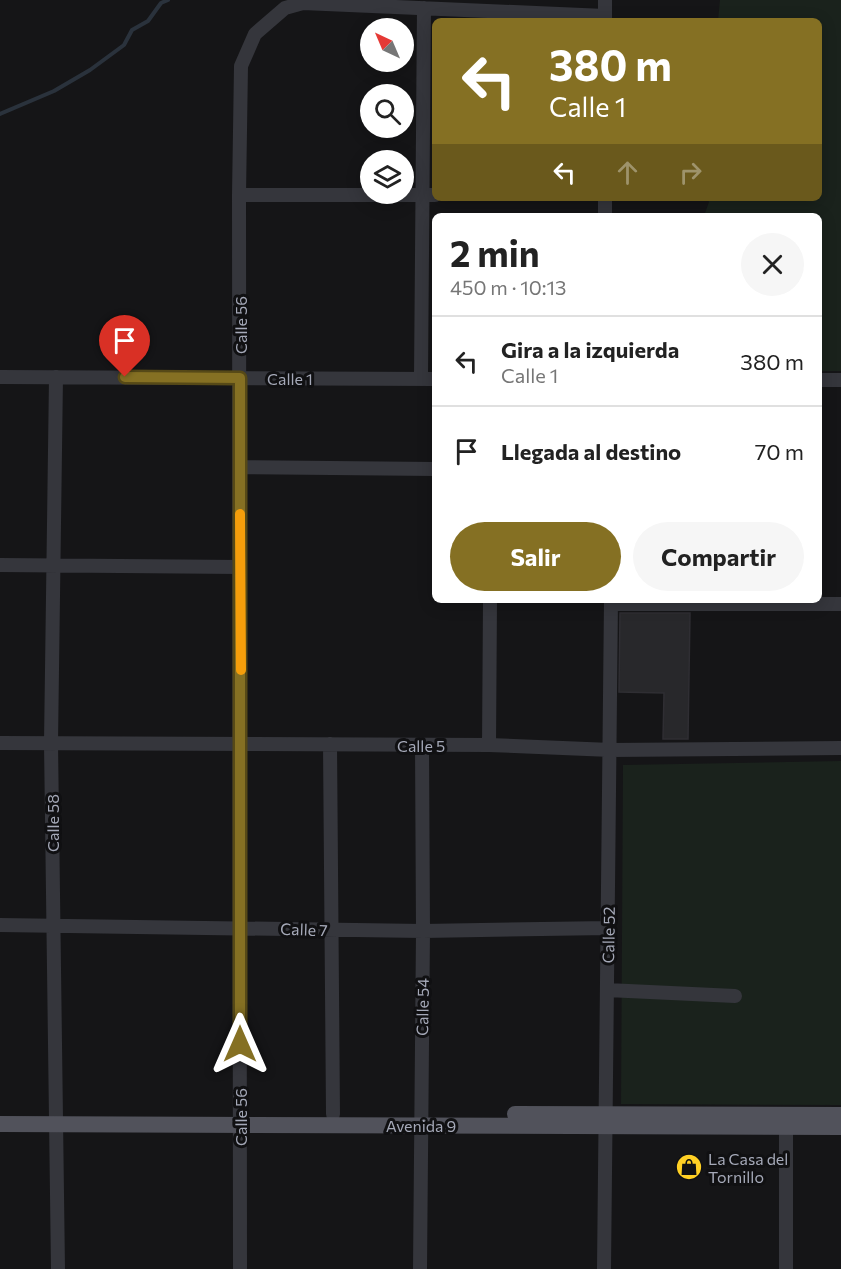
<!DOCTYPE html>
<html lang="es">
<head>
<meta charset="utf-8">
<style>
  :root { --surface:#fff; --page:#f6f6f6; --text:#222; --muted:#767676; --line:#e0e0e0; --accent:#857023 }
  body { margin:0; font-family:Commissioner,sans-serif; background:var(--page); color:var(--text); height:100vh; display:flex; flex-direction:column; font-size:22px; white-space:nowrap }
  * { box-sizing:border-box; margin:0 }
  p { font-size:20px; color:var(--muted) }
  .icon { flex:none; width:33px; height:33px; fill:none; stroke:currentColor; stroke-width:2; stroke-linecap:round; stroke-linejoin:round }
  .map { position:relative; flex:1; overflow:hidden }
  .sheet { position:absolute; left:432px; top:213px; width:390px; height:390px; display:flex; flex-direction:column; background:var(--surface); border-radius:9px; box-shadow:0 3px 15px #0003 }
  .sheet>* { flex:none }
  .hud { position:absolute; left:432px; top:18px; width:390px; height:183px; border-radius:9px; box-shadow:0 3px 15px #0003; background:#857023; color:#fff; overflow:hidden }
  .needle { width:39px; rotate:316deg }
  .buttons { position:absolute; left:360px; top:18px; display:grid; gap:12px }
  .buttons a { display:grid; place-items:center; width:54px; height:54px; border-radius:50%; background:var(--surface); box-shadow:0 3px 15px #0003; font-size:30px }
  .pin { position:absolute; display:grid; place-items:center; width:51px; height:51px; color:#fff; margin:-62px -26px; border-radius:50% 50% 50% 0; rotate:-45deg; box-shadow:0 0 6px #0007 }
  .pin .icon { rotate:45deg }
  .me { position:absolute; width:66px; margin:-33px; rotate:0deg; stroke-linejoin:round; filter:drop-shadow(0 0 4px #0008) }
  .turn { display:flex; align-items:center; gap:21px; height:126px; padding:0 18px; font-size:27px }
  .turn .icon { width:78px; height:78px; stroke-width:2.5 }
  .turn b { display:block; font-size:42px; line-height:51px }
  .lanes { display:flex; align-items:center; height:57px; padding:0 18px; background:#0003; justify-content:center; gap:30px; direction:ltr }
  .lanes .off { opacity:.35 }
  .round { display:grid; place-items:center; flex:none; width:63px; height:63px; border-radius:32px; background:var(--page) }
  .head { display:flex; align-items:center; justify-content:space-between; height:102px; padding:0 18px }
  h1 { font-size:36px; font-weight:700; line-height:45px }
  .cta { display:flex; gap:12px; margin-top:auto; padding:12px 18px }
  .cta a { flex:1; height:69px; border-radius:36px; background:var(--accent); color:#fff; font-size:24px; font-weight:700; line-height:69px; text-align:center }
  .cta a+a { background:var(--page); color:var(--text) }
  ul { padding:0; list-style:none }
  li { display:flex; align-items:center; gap:18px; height:90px; padding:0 18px; border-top:2px solid var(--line) }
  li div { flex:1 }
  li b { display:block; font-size:22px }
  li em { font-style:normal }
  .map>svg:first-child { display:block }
  .green { fill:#1a221c }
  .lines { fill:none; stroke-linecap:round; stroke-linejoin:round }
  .stream { stroke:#2a323c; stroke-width:4 }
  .building { fill:#28282b; stroke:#2f2e33; stroke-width:1.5 }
  .minor { stroke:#35363c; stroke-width:14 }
  .major { stroke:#51525b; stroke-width:16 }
  .route-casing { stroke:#564917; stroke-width:15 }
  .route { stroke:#857023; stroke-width:10 }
  .slow { stroke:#f59e0b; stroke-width:10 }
  .labels { text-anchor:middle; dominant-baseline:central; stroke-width:6; stroke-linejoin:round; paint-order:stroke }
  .street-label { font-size:16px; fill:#a5a9b8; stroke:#101012 }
  .poi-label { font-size:16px; fill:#a5a9b8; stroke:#101012; text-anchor:start }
</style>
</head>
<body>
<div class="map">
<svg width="841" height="1269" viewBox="0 0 841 1269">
  <rect width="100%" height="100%" fill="#151517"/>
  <path class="green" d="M720 0H841V371H819V216H704L709 202 707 198H819V21H718Z
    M841 761V1105L621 1104 623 765Z"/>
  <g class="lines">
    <path class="stream" d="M0 114 54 91 90 70 124 45 132 30 148 21 161 3 168 0"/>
  </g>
  <path class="building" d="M620 613H690L688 739H663L664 693 619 692Z"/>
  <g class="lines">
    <path class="minor" d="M605 0V21
      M239 195H435
      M605 216V198
      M0 377 435 379
      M56 377 51 743 58 1269
      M421 378 424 8
      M819 380H841
      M240 467 435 469
      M0 565 240 567
      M611 604H841
      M0 743 489 745 611 750 841 748
      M330 744 333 1114
      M489 745 490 600
      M0 925 423 931 608 928
      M607 990 735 996
      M240 1269 239 195 241 66 255 34 285 8 303 3 605 16
      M420 1269 423 931 422 745
      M604 1269 611 600
      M786 1269V1117"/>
    <path class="major" d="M515 1114 841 1115
      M0 1124 841 1127"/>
  </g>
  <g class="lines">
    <g class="route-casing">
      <path id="route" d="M125 377 240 378V1044"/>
    </g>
    <use href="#route" class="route"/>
    <path class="slow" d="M240 514 241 670"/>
  </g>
  <defs>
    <g id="shop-disc" transform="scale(1.35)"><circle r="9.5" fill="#ffd024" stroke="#101012"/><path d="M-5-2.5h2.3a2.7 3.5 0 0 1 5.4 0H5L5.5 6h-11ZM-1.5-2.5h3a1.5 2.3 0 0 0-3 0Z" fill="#111"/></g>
  </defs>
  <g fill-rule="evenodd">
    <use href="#shop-disc" x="689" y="1167"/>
  </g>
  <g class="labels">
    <g class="street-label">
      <text transform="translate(240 325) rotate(-90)">Calle 56</text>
      <text x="290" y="378">Calle 1</text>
      <text x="421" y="745">Calle 5</text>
      <text transform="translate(52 823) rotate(-90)">Calle 58</text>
      <text transform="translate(304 929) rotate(2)">Calle 7</text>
      <text transform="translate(608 935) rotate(-89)">Calle 52</text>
      <text transform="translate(422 1007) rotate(-89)">Calle 54</text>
      <text transform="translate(240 1117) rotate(-90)">Calle 56</text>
      <text x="421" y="1125">Avenida 9</text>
    </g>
    <g class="poi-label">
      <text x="708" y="1158">La Casa del<tspan x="708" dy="18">Tornillo</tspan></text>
    </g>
  </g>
</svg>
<div class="buttons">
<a><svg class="needle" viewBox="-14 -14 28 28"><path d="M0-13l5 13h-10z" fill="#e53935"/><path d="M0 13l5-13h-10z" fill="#767676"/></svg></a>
<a><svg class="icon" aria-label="search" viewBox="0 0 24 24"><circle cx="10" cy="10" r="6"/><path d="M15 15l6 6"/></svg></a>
<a><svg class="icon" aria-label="layers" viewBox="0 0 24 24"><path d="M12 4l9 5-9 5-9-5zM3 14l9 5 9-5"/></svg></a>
</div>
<div class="pin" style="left:125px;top:377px;background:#d93025"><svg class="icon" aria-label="arrive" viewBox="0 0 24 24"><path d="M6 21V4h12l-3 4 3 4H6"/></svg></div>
<svg class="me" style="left:240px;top:1044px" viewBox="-20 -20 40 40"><path d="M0-17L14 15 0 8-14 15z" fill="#857023" stroke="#fff" stroke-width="4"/></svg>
<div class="hud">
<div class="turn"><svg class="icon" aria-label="left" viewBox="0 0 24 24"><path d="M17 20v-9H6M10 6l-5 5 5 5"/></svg><div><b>380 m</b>Calle 1</div></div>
<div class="lanes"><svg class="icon" aria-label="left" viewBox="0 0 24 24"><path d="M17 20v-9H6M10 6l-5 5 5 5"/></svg><svg class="icon off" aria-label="ahead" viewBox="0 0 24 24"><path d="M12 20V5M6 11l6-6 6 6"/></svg><svg class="icon off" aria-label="right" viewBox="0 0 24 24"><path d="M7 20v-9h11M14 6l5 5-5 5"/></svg></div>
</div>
<section class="sheet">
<div class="head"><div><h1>2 min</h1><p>450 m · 10:13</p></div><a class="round"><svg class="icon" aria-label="close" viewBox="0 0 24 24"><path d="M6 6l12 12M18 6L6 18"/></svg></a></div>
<ul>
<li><svg class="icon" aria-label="left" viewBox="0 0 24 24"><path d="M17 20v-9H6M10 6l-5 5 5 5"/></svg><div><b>Gira a la izquierda</b><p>Calle 1</p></div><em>380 m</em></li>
<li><svg class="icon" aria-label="arrive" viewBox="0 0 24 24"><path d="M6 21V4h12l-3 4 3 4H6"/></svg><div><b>Llegada al destino</b></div><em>70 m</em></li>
</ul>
<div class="cta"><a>Salir</a><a>Compartir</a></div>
</section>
</div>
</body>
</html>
